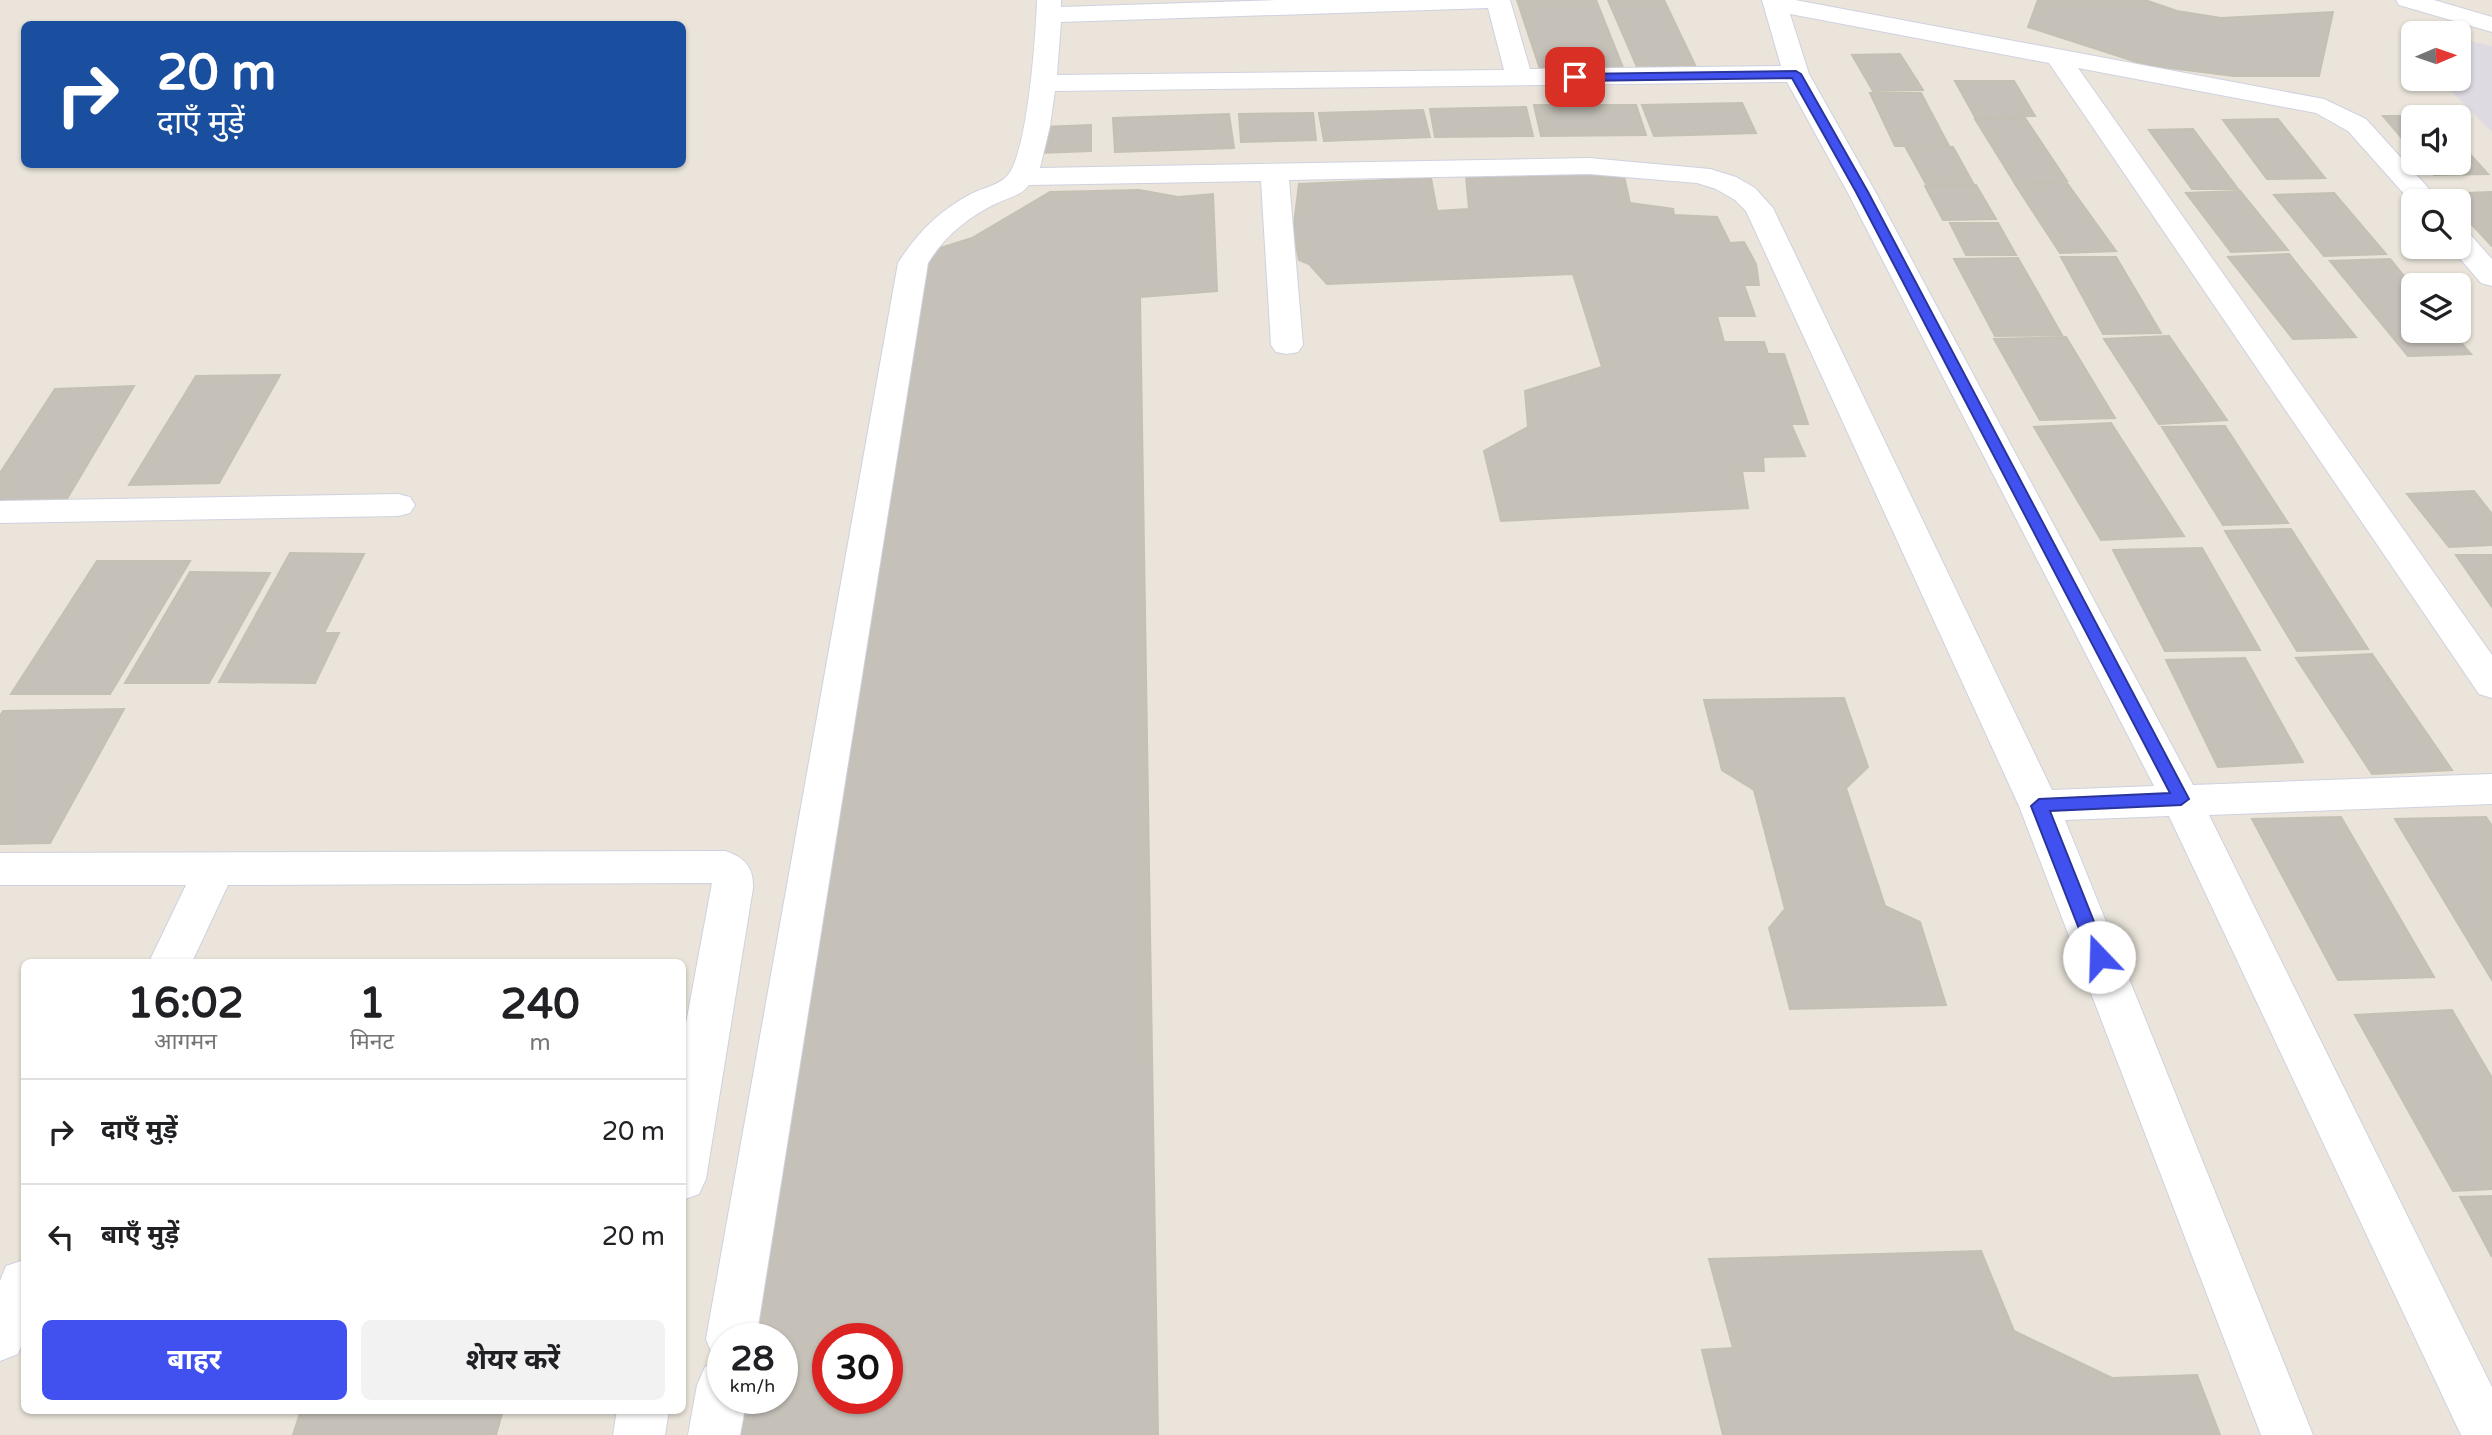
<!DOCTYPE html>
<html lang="hi">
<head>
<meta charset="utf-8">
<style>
  :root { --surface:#fff; --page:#f2f2f2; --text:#202124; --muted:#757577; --line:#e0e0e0; --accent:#4151f0 }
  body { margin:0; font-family:"Varela Round","Noto Sans Devanagari",sans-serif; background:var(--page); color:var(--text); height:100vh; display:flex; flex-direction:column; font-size:26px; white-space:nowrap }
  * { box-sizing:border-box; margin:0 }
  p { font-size:23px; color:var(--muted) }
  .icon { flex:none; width:38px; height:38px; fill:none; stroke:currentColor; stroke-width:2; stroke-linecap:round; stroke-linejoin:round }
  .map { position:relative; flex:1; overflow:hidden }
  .side { position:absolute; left:21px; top:959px; width:665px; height:455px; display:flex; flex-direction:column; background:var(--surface); border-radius:10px; box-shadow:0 2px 5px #0004 }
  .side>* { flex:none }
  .top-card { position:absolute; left:21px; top:21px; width:665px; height:147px; border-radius:10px; box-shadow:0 2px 5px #0004; background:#1a4fa0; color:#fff; overflow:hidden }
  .needle { width:46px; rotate:88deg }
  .tools { position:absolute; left:2401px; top:21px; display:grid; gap:14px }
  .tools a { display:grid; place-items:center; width:70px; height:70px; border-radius:10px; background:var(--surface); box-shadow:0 2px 5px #0004; font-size:35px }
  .speed { position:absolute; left:707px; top:1323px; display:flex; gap:14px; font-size:35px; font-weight:700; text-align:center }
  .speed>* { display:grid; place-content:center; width:91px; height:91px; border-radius:50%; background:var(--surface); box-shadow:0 2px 5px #0004; line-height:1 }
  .speed small { font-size:18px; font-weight:400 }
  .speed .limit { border:10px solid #d22; background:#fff; color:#111 }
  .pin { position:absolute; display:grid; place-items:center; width:60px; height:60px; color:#fff; margin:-30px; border-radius:14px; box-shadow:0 4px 10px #0006 }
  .me { position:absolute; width:77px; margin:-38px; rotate:339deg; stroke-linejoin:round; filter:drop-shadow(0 0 5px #0008) }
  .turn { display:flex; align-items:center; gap:24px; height:147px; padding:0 21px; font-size:32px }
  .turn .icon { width:91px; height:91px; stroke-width:2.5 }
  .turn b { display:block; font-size:49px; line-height:60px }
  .eta { display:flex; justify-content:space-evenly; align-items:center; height:119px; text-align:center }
  .eta b { font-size:42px; font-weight:700; line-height:49px }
  .action { display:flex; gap:14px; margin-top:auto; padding:14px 21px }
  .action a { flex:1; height:80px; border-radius:10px; background:var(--accent); color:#fff; font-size:28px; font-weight:700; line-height:80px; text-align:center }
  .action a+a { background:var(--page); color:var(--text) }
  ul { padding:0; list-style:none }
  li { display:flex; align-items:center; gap:21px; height:105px; padding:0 21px; border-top:2px solid var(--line) }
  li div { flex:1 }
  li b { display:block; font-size:26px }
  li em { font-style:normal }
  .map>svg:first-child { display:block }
  .industrial { fill:#dddae2 }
  .building { fill:#c5c1b9; stroke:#c4c0b4; stroke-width:2; fill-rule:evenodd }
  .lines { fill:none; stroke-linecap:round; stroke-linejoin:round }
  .street-casing { stroke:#cfd1e0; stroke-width:2 }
  .secondary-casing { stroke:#cfd1e0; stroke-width:2 }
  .street { fill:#fff; fill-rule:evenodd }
  .secondary { fill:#fff; fill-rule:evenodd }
  .route { fill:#4151f0; stroke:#2a359c; stroke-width:2 }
</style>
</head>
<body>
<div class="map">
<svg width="2492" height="1435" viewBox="0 0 2492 1435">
  <rect width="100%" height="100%" fill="#eae4da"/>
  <path class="industrial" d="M2459 39 2492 46V132L2439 79H2459Z"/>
  <path class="building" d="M1517 0H1596L1624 70 1541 72Z
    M1608 0H1664L1695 65 1637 67Z
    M2038 0H2145L2177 11 2221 18 2333 12 2319 76H2234L2146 65 2028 27Z
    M1900 54 1923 90 1873 91 1852 55Z
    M1955 81H2014L2035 116 1975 117Z
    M1870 93H1921L1949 146H1895Z
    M1742 103 1756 133 1654 136 1642 105Z
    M1534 105H1636L1646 135 1541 136Z
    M1526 107 1533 136 1435 137 1430 109Z
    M1423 110 1430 137 1324 141 1319 113Z
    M1313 113 1316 140 1241 142 1239 114Z
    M1229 114 1234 148 1115 152 1113 118Z
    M2383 116H2436L2437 117H2413V151Z
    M2025 118 2067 181 2014 182 1975 119Z
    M2278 119 2325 178 2267 179 2223 120Z
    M1091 125V151L1039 153 1040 127Z
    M2193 129 2238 189H2192L2149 130Z
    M2459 142 2488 174 2434 175 2424 163H2459Z
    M1953 147 1973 183 1926 184 1906 148Z
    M1623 172 1630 203 1673 209 1674 215 1717 217 1730 243 1744 242 1756 264 1759 285H1744L1755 316H1717L1724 342H1764L1768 354H1784L1808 424H1791L1805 456 1763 457 1764 471H1742L1748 508 1501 521 1484 451 1528 427 1525 391 1602 367 1573 274 1327 284 1309 264 1299 260 1293 232 1299 184 1431 178 1437 211 1469 209 1466 176Z
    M2067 183 2116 251 2060 253 2015 184Z
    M1976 185 1996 219 1943 220 1925 186Z
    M1139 190 1178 197 1213 194 1217 291 1140 297 1158 1435H739L745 1398H782V1339H754L921 254 972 238 1050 192ZM828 1339H887V1398H828Z
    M2240 191 2288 250 2231 252 2186 193Z
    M2492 192V246L2459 211V201H2449L2442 194Z
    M2334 193 2386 254 2324 256 2274 195Z
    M1950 223H1998L2016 255H1966Z
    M2289 254 2356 337 2293 339 2228 257Z
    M2061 257H2116L2161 333 2103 334Z
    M2018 258 2062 335 1995 336 1954 259Z
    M2390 259 2413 287V331H2451L2471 354 2408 356 2330 261Z
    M2169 336 2227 420 2159 424 2104 339Z
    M2066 337 2115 418 2040 420 1994 339Z
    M280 375 219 483 129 485 196 376Z
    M134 386 65 502 0 503V473L55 389Z
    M2111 423 2184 536 2101 540 2034 427Z
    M2225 426 2288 523 2223 525 2162 427Z
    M2474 491 2492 514V545L2449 547 2407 494Z
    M2291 529 2368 649 2297 651 2225 531Z
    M2202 548 2260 650 2165 651 2113 550Z
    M290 553 364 554 324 633H339L315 683 219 682Z
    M2456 555H2492V607Z
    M97 561H190L110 694H11Z
    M190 572 270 573 209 683H125Z
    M2372 654 2452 770 2372 774 2296 658Z
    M2245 658 2303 762 2218 767 2166 660Z
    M1844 698 1868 767 1846 788 1885 906 1920 922 1946 1005 1790 1009 1769 928 1785 909 1754 790 1722 770 1704 700Z
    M124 709 50 843 0 844V716L3 711Z
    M2341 817 2434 977 2338 980 2252 819Z
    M2486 817 2492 826V980L2395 819Z
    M2452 1010 2492 1078V1189L2453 1191 2355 1015Z
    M2492 1196V1257L2460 1197Z
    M1981 1251 2014 1331 2112 1378 2197 1375 2220 1435H1723L1702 1350 1733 1348 1709 1259Z
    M301 1410H503L496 1435H293Z"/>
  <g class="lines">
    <g class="street-casing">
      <path id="street" d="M1037 0H1061V7L1277 0H1510L1530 69 1781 66 1762 0H1795L2324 99 2366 119 2440 201H2413V204L2348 131 2316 113 2078 68 2492 655V698L2479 694 2049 63 1790 14 1809 74 1876 193 2193 785 2492 774V804L2209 815 2492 1387V1435H2461L2169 816 2065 820 2313 1435H2261L2019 806 1746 211 1735 200 1716 189 1697 183 1589 174 1289 180 1303 345 1298 352 1287 354 1276 352 1271 345 1261 181 1029 185C1021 196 1007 198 995 204 968 217 944 237 928 263L756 1339H723V1398H747L740 1435H688L697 1385 705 1367 722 1360 713 1356 706 1339 898 263C917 233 940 210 971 194 982 188 996 186 1005 178 1028 160 1036 31 1037 0ZM1488 8 1504 70 1057 75 1061 22ZM1787 82 1848 193 2154 786 2052 790 1773 208 1755 188 1736 177 1710 169 1589 158 1040 168 1050 126 1055 91Z
        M2459 230 2469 233 2492 259V286L2481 283 2450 247H2459Z
        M398 494 410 497 415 505 410 513 398 516 0 523V501Z
        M725 851C744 857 754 867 753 888L706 1179 699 1194 682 1200V1045L712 883 228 885 192 962H149L186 885H0V853Z
        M24 1260V1339L18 1354 0 1361V1281L6 1266Z
        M617 1410H669L665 1435H613Z"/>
    </g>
    <g class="secondary-casing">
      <path id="secondary" d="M2396 0H2434L2492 17V32L2399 5Z"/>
    </g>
    <use href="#street" class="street"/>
    <use href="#secondary" class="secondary"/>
  </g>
  <path class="route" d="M1796 71 1801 74 1868 192 2189 799 2181 805 2050 811 2108 957 2105 962 2099 964 2092 962 2090 957 2031 806 2039 799 2170 793 1856 192 1792 78 1575 81 1569 77 1575 74Z"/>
</svg>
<div class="tools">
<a><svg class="needle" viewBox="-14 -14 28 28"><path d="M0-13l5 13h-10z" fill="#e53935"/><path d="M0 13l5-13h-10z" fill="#757577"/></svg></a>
<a><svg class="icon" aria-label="sound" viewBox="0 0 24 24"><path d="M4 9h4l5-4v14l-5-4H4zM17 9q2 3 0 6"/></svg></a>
<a><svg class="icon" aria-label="search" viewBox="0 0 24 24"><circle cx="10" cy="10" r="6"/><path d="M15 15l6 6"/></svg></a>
<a><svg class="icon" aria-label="layers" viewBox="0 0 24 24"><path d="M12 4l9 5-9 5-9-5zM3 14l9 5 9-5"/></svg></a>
</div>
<div class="speed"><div>28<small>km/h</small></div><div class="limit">30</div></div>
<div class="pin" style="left:1575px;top:77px;background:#d93025"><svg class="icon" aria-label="arrive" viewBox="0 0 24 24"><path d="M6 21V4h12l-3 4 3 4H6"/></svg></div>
<svg class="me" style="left:2099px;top:957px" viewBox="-20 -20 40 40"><circle r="19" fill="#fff"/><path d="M0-13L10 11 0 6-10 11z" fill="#4151f0"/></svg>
<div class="top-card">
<div class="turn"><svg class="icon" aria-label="right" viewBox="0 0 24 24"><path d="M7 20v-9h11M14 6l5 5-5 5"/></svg><div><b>20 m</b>दाएँ मुड़ें</div></div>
</div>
<section class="side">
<div class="eta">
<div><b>16:02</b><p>आगमन</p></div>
<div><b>1</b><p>मिनट</p></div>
<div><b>240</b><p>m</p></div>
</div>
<ul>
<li><svg class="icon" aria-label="right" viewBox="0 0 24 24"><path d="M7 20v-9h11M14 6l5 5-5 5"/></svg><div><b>दाएँ मुड़ें</b></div><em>20 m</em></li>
<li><svg class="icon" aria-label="left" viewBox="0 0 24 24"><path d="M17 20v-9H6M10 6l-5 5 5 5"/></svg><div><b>बाएँ मुड़ें</b></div><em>20 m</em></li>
</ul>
<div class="action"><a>बाहर</a><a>शेयर करें</a></div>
</section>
</div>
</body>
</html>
